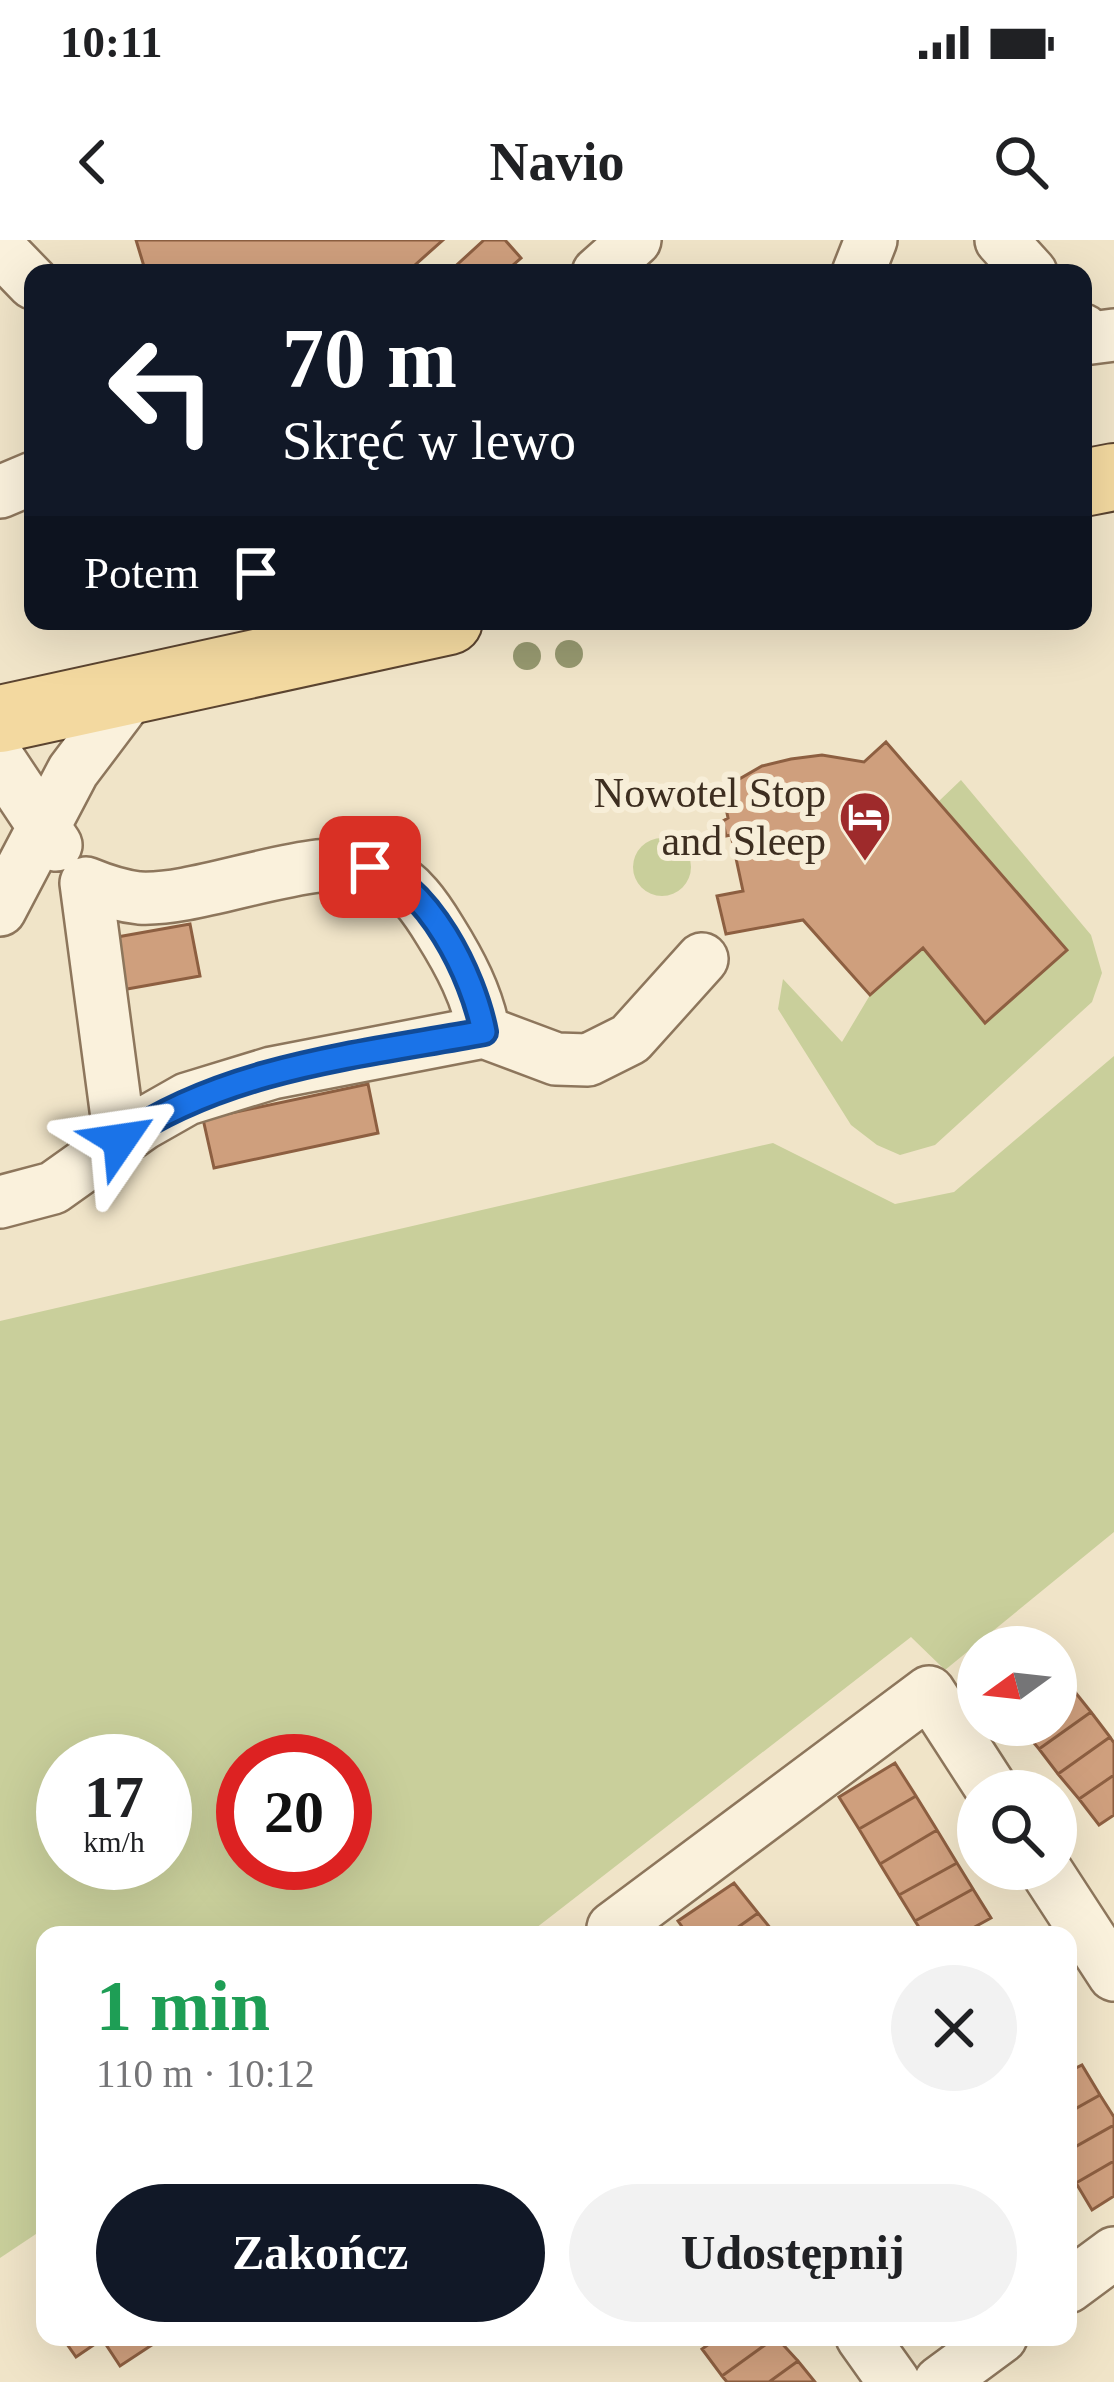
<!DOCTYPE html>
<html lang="pl">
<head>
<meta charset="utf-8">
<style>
  :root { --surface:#fff; --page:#f2f2f2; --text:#202124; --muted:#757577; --accent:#111827 }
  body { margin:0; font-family:Georgia,serif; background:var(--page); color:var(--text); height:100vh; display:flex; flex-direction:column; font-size:45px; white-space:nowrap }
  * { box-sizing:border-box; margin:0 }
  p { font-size:39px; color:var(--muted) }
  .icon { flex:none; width:66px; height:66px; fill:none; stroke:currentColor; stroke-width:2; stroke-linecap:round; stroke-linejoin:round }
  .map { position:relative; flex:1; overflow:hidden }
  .side { position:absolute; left:36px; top:1686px; width:1041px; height:420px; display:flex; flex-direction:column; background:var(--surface); border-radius:24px; box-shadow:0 12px 48px #0002 }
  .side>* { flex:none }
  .banner { position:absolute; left:24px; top:24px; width:1068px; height:366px; border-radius:24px; box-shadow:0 12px 48px #0002; background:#111827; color:#fff; overflow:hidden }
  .needle { width:78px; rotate:255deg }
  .tools { position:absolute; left:957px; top:1386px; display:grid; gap:24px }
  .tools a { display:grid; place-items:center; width:120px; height:120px; border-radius:50%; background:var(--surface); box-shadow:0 12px 48px #0002; font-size:60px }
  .speed { position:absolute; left:36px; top:1494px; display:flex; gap:24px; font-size:60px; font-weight:700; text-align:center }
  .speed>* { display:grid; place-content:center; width:156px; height:156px; border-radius:50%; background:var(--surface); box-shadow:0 12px 48px #0002; line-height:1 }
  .speed small { font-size:30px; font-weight:400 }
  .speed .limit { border:18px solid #d22; background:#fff; color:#111 }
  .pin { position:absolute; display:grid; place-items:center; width:102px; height:102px; color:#fff; margin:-51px; border-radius:24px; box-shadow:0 6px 18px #0006 }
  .me { position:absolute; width:132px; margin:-66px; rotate:58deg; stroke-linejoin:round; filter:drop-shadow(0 0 9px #0008) }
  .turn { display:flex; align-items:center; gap:42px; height:252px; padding:0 60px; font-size:54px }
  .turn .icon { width:156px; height:156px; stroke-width:2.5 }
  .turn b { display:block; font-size:84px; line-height:102px }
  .then { display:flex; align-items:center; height:114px; padding:0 60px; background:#0003; gap:24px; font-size:45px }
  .round { display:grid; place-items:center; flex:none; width:126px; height:126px; border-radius:63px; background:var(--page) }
  .headline { display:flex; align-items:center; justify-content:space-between; height:204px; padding:0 60px }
  h1 { font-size:72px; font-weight:700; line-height:90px; color:#1e9e55 }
  .action { display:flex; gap:24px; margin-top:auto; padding:24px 60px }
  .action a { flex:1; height:138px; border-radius:72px; background:var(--accent); color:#fff; font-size:48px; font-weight:700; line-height:138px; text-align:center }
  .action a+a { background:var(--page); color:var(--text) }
  .status { display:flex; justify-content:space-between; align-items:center; height:84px; padding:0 60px; background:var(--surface); direction:ltr }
  .status svg { height:33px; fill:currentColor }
  header { display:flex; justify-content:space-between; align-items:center; height:156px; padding:0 60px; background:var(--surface); font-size:54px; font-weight:700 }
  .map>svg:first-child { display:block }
  .green { fill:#c9cf9b; fill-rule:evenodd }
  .building { fill:#cf9f7d; stroke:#8d5f41; stroke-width:3 }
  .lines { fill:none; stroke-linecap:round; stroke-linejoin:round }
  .minor-casing { stroke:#8d765c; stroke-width:56 }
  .major-casing { stroke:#5b4430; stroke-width:70 }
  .minor { stroke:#faf1dc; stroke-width:51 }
  .major { stroke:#f3d9a0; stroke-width:66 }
  .tree { fill:#96986f }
  .route-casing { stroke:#114b97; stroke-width:30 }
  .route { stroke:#1a73e8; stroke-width:21 }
  .labels { text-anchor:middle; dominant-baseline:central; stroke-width:12; stroke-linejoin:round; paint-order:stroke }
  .poi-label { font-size:42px; fill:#3d2e20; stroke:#f7eed8; text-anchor:end }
</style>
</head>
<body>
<div class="status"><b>10:11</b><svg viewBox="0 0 49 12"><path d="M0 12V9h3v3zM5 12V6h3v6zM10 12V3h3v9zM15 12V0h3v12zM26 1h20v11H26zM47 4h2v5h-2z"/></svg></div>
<header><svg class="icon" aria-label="back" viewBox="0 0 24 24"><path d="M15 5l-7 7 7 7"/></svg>Navio<svg class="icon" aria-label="search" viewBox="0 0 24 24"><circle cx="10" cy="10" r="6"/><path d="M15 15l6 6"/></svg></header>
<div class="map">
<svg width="1114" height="2142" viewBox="0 0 1114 2142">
  <rect width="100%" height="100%" fill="#f0e4c8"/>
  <path class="green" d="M961 540 1091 695 1102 733 1092 762 935 905 900 915 877 905 851 885 778 769 783 739 842 802 870 755 923 708 985 783 1067 710 939 561Z
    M633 627a29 29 0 1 1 58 0a29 29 0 1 1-58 0Z
    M1114 816V1292L945 1430 911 1397 527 1695H45V1988L0 2018V1081L773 903 895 964 954 952ZM165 1521V1623H63V1521ZM345 1521V1623H243V1521Z"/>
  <path class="building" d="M136 0H443L406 33H146Z
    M484 0H505L521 18 504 33H448Z
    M886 502 1067 710 985 783 923 708 870 755 803 680 726 694 717 656 743 651 731 595 726 596 723 581 728 578 722 549 762 526 791 519 822 515 864 522Z
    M190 684 200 736 116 751 106 699Z
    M368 844 378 893 214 928 203 879Z
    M1067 1442 1091 1472 1039 1509 1019 1485H1056V1450Z
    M1091 1472 1110 1497 1058 1534 1039 1509Z
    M1110 1497 1114 1503V1535L1079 1559 1058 1534Z
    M895 1523 916 1556 859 1589 839 1557Z
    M1114 1535V1575L1099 1585 1079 1559Z
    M916 1556 937 1590 880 1624 859 1589Z
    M937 1590 957 1623 899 1655 880 1624Z
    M957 1623 973 1649 915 1681 899 1655Z
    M734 1643 758 1673 727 1695H688L678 1681Z
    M973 1649 991 1678 960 1695H924L915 1681Z
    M758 1673 776 1695H727Z
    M1082 1825 1100 1855 1068 1873V1832Z
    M1100 1855 1114 1877V1885L1068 1911V1873Z
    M1114 1885V1921L1076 1943 1068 1930V1911Z
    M1114 1921V1956L1092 1970 1076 1943Z
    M62 2097H91L95 2104 76 2117Z
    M101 2097H164L120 2126Z
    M719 2097H776L722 2136 702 2109Z
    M776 2097 798 2121 769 2142H727L722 2136Z
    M798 2121 815 2142H769Z"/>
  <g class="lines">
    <g class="minor-casing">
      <path id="minor" d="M1001 0 1031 33
        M0 9 33 43
        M598 33 635 0
        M858 33 871 0
        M1083 90 1091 98 1114 95
        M0 252 33 238
        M0 521 56 605
        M0 670 73 531 134 450
        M120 900 86 643C103 650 120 656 139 658 205 662 326 604 384 632 410 644 426 668 440 691 460 723 477 755 484 792
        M0 962 53 948 143 884 187 859 272 833 484 792 556 819 588 820 630 799 702 719
        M1045 1629 1114 1735
        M618 1695 613 1688 929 1452 993 1551
        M1068 2047 1114 2013
        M862 2097 894 2142
        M940 2142 1001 2097"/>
    </g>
    <g class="major-casing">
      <path id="major" d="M1083 243 1114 237
        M0 479 449 381"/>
    </g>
    <use href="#minor" class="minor"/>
    <use href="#major" class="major"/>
  </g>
  <g class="tree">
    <circle cx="569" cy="414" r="14"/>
    <circle cx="527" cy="416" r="14"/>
  </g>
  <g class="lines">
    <g class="route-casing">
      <path id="route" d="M120 900C227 827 360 815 484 792 473 735 429 645 370 627"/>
    </g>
    <use href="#route" class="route"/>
  </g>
  <defs>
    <g id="hotel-pin" transform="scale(2.7)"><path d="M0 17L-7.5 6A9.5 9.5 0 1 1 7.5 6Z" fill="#9e2a2b" stroke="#f7eed8"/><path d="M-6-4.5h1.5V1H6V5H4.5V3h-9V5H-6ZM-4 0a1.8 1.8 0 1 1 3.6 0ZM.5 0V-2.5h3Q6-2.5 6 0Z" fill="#fff"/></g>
  </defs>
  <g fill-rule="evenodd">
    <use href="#hotel-pin" x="865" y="577"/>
  </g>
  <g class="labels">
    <g class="poi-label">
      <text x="826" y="553">Nowotel Stop<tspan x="826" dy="48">and Sleep</tspan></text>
    </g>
  </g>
</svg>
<div class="tools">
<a><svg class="needle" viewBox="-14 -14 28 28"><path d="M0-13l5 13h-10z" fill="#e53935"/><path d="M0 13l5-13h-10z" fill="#757577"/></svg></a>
<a><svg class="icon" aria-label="search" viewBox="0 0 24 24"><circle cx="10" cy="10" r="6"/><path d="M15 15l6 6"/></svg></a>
</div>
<div class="speed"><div>17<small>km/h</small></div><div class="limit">20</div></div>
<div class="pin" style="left:370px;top:627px;background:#d93025"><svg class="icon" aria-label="arrive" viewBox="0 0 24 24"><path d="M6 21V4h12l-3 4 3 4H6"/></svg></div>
<svg class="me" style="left:120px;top:900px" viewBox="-20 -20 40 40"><path d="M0-17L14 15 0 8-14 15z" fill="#1a73e8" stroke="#fff" stroke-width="4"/></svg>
<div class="banner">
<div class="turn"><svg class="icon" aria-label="left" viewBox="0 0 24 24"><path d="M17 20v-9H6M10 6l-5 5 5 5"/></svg><div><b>70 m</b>Skręć w lewo</div></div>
<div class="then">Potem<svg class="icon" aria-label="arrive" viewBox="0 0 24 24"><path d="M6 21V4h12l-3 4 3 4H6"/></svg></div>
</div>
<section class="side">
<div class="headline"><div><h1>1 min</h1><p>110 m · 10:12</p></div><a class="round"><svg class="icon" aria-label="close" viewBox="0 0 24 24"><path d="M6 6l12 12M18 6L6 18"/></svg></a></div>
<div class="action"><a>Zakończ</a><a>Udostępnij</a></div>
</section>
</div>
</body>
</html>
